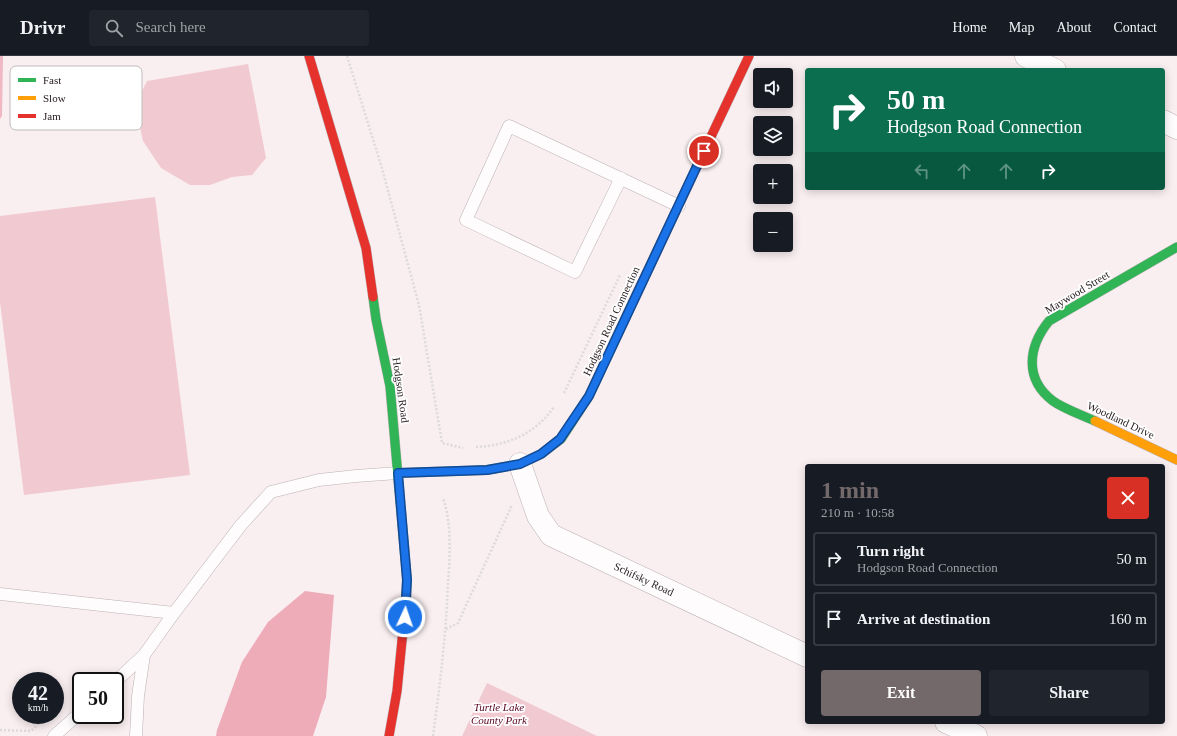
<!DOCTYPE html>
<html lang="en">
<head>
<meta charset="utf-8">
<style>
  :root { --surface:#171b24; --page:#20242c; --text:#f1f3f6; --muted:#9ea1a6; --line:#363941; --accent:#73686a }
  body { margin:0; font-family:"Times New Roman",serif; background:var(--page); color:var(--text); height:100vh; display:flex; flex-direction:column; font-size:15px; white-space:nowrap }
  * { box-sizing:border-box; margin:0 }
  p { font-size:13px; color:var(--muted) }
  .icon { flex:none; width:22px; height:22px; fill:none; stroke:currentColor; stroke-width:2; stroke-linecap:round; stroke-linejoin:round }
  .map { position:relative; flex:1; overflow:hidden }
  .panel { position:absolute; left:805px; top:408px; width:360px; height:260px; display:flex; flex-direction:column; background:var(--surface); border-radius:4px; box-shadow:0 2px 10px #0003 }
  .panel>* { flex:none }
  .banner { position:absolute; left:805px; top:12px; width:360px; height:122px; border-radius:4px; box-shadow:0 2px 10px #0003; background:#0b6e4f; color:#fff; overflow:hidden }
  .fabs { position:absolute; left:753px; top:12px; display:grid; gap:8px }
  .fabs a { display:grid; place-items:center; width:40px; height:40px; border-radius:4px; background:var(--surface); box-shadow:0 2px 10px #0003; font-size:20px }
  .speed { position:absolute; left:12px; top:616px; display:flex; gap:8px; font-size:20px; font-weight:700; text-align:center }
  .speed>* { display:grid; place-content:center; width:52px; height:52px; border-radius:50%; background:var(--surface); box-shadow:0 2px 10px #0003; line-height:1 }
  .speed small { font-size:10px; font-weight:400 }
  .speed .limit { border:2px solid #111; border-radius:6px; background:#fff; color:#111 }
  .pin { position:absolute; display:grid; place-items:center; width:34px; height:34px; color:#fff; margin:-17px; border:2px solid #fff; border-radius:50%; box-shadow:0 1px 4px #0007 }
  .me { position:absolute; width:44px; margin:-22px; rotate:3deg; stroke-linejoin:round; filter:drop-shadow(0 0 3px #0008) }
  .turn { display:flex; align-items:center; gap:14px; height:84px; padding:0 16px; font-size:18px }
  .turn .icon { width:52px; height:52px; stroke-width:2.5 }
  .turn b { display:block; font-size:28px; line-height:34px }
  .lanes { display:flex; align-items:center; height:38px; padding:0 16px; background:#0003; justify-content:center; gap:20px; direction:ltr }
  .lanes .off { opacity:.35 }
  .round { display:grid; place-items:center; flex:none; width:42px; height:42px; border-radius:4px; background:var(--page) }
  .headline { display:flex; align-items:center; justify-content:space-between; height:68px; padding:0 16px }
  h1 { font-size:24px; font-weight:700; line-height:30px; color:var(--accent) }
  .primary-button { display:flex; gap:8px; margin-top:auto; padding:8px 16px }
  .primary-button a { flex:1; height:46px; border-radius:4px; background:var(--accent); color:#fff; font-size:16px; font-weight:700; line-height:46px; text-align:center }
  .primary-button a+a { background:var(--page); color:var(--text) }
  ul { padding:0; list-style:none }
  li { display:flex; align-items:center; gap:12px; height:54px; margin:0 8px 6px; padding:0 8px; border:2px solid var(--line); border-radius:4px }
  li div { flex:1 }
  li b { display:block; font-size:15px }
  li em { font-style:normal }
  header { display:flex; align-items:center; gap:24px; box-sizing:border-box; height:56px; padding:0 20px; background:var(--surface); border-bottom:1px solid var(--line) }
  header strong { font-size:19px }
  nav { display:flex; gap:22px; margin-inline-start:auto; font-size:14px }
  .search { width:280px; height:36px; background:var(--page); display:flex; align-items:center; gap:10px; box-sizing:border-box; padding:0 14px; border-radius:4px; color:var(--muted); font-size:15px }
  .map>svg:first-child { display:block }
  .green { fill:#f1cad1 }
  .forest { fill:#efb8c3 }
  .water { fill:#eeabb8 }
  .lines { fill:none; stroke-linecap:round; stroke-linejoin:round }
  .lane-casing { stroke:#bcb2b4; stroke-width:13 }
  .street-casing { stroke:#bcb2b4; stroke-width:23 }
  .fast-casing { stroke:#bcb2b4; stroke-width:10 }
  .slow-casing { stroke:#bcb2b4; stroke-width:10 }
  .jam-casing { stroke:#bcb2b4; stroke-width:10 }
  .path { stroke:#dedadb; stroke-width:2.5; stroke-dasharray:2 2; stroke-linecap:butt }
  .lane { stroke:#fefcfd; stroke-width:12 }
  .street { stroke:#fefcfd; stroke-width:22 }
  .fast { stroke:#30b455; stroke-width:9 }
  .slow { stroke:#ff9f0a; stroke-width:9 }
  .jam { stroke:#e5322d; stroke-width:9 }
  .route-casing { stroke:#114b97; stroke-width:10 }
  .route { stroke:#1a73e8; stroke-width:7 }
  .labels { text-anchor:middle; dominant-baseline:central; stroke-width:3.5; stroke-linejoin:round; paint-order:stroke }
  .street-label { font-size:11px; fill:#2b2022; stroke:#fff }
  .park-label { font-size:11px; font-style:italic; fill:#570523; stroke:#fff }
  .key { fill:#fff; stroke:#bfbcbd; stroke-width:1 }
  .key-label { font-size:11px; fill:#2b2022 }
</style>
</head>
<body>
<header>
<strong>Drivr</strong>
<div class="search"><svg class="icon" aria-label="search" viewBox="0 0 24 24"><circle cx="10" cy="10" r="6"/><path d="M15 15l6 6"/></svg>Search here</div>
<nav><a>Home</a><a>Map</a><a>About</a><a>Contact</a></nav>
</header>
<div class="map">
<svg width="1177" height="680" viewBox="0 0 1177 680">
  <rect width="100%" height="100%" fill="#f9eef0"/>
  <path class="green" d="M248 8 266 102 252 119 232 121 210 129H190L161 112 143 85 137 58 142 35 147 25Z
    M155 141 190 419 24 439 0 246V160Z
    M487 627 597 680H462Z"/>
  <path class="forest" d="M0 0H3L2 60 0 63Z"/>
  <path class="water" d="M305 535 334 539 326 641 313 680H216L217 674 242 606 268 566Z"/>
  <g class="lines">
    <g class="lane-casing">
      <path id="lane" d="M621 122 575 216 466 164 509 70 679 150
        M0 538 174 557
        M115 626 144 599 174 557 241 469 271 436 319 424 356 420 398 417
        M54 680 81 656
        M136 680 138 640 144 599"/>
    </g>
    <g class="street-casing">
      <path id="street" d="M1026 0 1055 14
        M1163 65 1177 72
        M520 408 538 460 551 479 807 600
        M946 666 976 680"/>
    </g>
    <g class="fast-casing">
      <path id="fast" d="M373 241 376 263 390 330 407 523 406 544
        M1095 365C1082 359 1064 353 1053 345 1024 323 1028 291 1049 265L1177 191
        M398 417 487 414 520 408 541 398 561 383 589 340 633 246"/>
    </g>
    <g class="slow-casing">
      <path id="slow" d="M1095 365 1177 404"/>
    </g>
    <g class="jam-casing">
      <path id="jam" d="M309 0 366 192 373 241
        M633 246 749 0
        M389 680 397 635 406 544"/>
    </g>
    <path class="path" d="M347 0 381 109 419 249 442 387 463 392
      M564 337 620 219
      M476 391C500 390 525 382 542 365 547 361 550 356 554 351
      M446 573 458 567 512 449
      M0 674 31 675 44 662 47 665
      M433 680C440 629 446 579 448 527 450 501 452 467 443 442"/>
    <use href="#lane" class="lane"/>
    <use href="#street" class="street"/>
    <use href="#fast" class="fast"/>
    <use href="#slow" class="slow"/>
    <use href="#jam" class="jam"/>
  </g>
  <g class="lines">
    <g class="route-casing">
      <path id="route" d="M405 561 407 524 398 417 487 414 520 408 541 398 560 383 589 340 704 95"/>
    </g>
    <use href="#route" class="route"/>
  </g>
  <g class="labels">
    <g class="street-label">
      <text transform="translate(1077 236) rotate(-31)">Maywood Street</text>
      <text transform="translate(611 265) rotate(-65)">Hodgson Road Connection</text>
      <text transform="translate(401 334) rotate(82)">Hodgson Road</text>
      <text transform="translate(1121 364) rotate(25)">Woodland Drive</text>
      <text transform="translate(644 523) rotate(25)">Schifsky Road</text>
    </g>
    <g class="park-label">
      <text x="499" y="651">Turtle Lake<tspan x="499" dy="13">County Park</tspan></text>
    </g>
  </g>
  <rect x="10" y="10" width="132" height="64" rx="6" class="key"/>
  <rect x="18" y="22" width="18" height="4" fill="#30b455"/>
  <rect x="18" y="40" width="18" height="4" fill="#ff9f0a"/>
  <rect x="18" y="58" width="18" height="4" fill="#e5322d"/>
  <g class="key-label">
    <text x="43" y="28">Fast</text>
    <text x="43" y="46">Slow</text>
    <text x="43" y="64">Jam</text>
  </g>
</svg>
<div class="fabs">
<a><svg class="icon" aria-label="sound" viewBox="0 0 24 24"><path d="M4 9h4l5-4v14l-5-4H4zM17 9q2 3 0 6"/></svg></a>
<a><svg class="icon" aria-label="layers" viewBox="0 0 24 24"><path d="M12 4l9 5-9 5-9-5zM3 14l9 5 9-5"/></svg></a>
<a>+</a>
<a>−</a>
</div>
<div class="speed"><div>42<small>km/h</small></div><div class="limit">50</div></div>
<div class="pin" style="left:704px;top:95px;background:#d93025"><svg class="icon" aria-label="arrive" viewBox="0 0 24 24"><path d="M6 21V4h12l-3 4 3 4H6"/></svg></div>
<svg class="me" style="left:405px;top:561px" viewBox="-20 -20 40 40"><circle r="17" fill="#1a73e8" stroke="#fff" stroke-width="3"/><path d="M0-11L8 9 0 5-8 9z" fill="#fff"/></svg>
<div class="banner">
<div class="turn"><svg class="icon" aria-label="right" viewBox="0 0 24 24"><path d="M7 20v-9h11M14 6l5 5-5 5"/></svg><div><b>50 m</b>Hodgson Road Connection</div></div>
<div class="lanes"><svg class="icon off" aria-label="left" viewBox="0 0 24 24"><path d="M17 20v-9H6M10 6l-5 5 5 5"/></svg><svg class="icon off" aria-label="ahead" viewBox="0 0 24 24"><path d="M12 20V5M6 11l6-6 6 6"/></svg><svg class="icon off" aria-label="ahead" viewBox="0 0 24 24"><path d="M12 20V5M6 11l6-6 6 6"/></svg><svg class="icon" aria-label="right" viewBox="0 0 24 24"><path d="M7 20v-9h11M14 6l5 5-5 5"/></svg></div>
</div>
<section class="panel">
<div class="headline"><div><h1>1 min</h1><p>210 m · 10:58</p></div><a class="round" style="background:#d93025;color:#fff"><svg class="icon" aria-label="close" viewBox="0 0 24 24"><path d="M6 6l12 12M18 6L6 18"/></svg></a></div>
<ul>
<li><svg class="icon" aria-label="right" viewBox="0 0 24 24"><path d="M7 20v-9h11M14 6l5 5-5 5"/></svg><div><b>Turn right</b><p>Hodgson Road Connection</p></div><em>50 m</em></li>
<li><svg class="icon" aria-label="arrive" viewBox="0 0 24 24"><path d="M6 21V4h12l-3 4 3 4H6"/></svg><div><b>Arrive at destination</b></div><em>160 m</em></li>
</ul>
<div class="primary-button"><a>Exit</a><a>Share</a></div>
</section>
</div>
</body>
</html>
